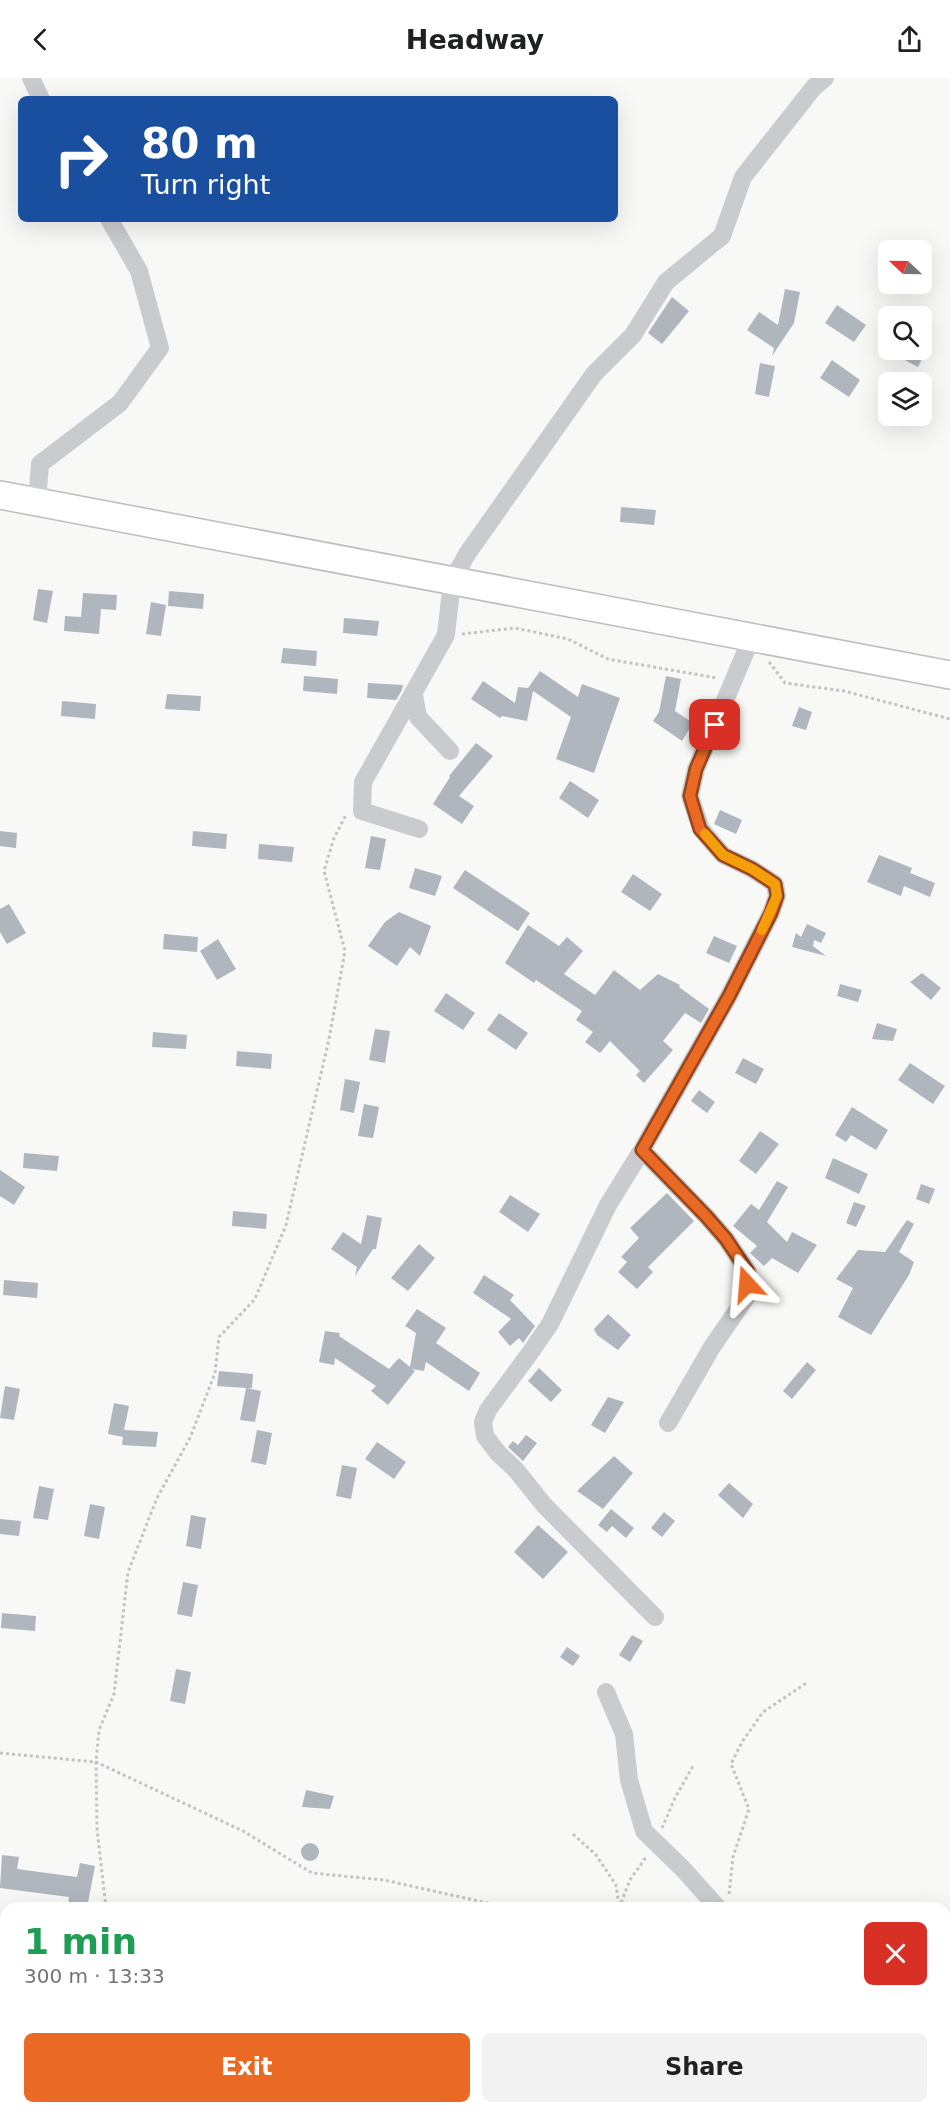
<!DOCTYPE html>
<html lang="en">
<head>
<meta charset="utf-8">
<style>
  :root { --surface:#fff; --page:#f2f2f2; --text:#202124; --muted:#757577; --accent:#ea6a25 }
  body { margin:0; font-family:"DejaVu Sans",sans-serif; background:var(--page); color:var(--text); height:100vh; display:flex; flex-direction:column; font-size:22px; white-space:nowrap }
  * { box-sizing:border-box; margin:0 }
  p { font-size:20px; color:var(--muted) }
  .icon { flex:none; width:33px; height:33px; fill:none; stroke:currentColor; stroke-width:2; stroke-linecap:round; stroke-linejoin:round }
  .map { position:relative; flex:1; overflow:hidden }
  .drawer { position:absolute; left:0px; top:1824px; width:951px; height:212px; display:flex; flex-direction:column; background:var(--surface); border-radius:18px 18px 0 0; box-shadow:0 6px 24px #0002 }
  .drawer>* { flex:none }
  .hud { position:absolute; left:18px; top:18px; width:600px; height:126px; border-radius:9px; box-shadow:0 6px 24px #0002; background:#1a4fa0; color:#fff; overflow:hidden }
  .needle { width:39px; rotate:292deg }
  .tools { position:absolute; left:878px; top:162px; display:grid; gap:12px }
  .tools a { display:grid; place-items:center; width:54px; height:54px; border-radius:9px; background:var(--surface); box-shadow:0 6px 24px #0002; font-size:30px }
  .pin { position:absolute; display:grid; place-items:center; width:51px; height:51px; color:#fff; margin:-26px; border-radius:12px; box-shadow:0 3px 9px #0006 }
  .me { position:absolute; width:66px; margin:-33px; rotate:341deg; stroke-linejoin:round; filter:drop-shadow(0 0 4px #0008) }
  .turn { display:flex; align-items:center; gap:21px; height:126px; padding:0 24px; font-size:27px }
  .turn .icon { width:78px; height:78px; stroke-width:2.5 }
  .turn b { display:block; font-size:42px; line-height:51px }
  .round { display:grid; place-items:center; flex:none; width:63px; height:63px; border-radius:9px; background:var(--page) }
  .overview { display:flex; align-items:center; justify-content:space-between; height:102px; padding:0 24px }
  h1 { font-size:36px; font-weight:600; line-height:45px; color:#1e9e55 }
  .cta { display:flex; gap:12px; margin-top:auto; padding:12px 24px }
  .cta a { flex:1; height:69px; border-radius:9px; background:var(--accent); color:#fff; font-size:24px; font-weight:600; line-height:69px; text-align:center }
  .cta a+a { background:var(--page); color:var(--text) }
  header { display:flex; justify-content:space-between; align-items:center; height:78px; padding:0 24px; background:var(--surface); font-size:27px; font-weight:600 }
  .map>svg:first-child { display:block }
  .building { fill:#afb6bd }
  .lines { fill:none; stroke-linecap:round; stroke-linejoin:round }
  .highway-casing { stroke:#bbbdc1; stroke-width:30 }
  .path { stroke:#c2c3c6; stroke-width:3; stroke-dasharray:3 3; stroke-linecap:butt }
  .minor { stroke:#c9cbcf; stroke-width:18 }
  .highway { stroke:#fff; stroke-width:27 }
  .route-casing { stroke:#984518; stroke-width:15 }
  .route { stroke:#ea6a25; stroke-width:10 }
  .slow { stroke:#f59e0b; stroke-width:10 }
</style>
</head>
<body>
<header><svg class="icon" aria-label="back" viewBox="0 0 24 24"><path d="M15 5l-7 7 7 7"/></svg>Headway<svg class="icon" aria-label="share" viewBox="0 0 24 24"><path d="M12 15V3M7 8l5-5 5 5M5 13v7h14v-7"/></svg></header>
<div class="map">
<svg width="950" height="2035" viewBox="0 0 950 2035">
  <rect width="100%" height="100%" fill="#f8f9f6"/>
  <path class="building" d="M785 211 800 214 794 245 772 278 774 270 747 252 759 234 778 247Z
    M672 219 689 233 662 266 648 255Z
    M837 227 866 247 854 264 825 245Z
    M885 272H915L924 277 918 289Z
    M832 282 860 302 849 319 820 300Z
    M760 285 775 288 769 319 755 316Z
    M621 429 656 432 654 447 620 444Z
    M38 511 53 513 47 545 33 542Z
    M169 513 204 516 203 531 168 528Z
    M83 515 117 517 116 532 101 531 99 556 64 553 65 538 81 539Z
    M151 524 166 527 161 558 146 556Z
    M344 540 379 543 377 558 343 555Z
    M283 570 317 573 316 588 281 585Z
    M540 593 578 619 582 606 620 620 594 695 556 681 571 639 533 613 527 643 502 638 500 640 471 621 483 603 515 625 518 609 528 610Z
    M304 598 338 601 337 616 303 613Z
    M666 598 681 601 675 633 693 645 682 663 653 643 659 634Z
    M368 605 403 607 402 612 396 622 367 620Z
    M167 616 201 618 200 633 165 631Z
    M62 623 96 626 95 641 61 638Z
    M799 629 812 634 806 652 792 648Z
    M476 665 493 678 459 718 474 728 462 746 433 726 450 699 449 698Z
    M570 703 599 722 588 740 559 720Z
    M720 732 742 742 736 756 714 746Z
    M0 753 17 755 16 770 0 768Z
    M193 753 227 756 226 771 192 768Z
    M371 758 386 761 380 792 365 790Z
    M259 766 294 769 292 784 258 781Z
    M879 777 912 790 910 795 935 805 930 819 904 808 901 818 867 804Z
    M415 790 442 798 435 818 409 810Z
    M465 792 530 835 518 853 453 810Z
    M633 796 662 816 650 833 621 814Z
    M9 826 26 855 7 866 0 854V831Z
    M399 834 431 848 420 878 410 869 397 888 368 868 385 844Z
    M807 846 826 855 821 865 814 862 813 868 826 878 792 869 796 855 801 859Z
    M528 847 559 868 567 859 583 873 564 896 595 917 614 892 640 912 658 896 680 907 679 909 709 931 701 945 685 935 663 963 673 972 644 1005 636 997 640 993 610 963 600 975 585 964 593 954 576 942 582 933 536 902 534 905 505 885Z
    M164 856 198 859 197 874 163 871Z
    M714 858 737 868 729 885 706 875Z
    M218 861 236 891 217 902 200 873Z
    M922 895 941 910 931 922 910 904Z
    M840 906 862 912 858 924 837 918Z
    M446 915 475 935 463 952 434 933Z
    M499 935 528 955 516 972 487 952Z
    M877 945 897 951 893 963 872 961Z
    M375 951 390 953 385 985 369 982Z
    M153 954 187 957 186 971 152 969Z
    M237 973 272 976 271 991 236 988Z
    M743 980 764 991 756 1006 735 995Z
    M910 985 945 1008 933 1026 898 1002Z
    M345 1001 360 1004 354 1035 340 1032Z
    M699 1012 715 1024 707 1035 691 1023Z
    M364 1026 379 1029 373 1060 358 1058Z
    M852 1029 888 1052 876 1072 851 1057 846 1064 835 1057Z
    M760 1053 779 1066 756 1096 739 1083Z
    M24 1075 59 1078 57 1093 23 1090Z
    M833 1080 868 1096 859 1116 825 1100Z
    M0 1092 25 1109 14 1127 0 1118Z
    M777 1103 788 1109 767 1144 787 1164 792 1154 817 1167 798 1195 772 1180 764 1188 750 1175 757 1168 733 1148 751 1126 759 1132Z
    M921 1106 935 1111 929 1126 916 1121Z
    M667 1115 694 1143 648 1189 653 1194 637 1211 618 1194 627 1184 621 1179 639 1160 630 1150Z
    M510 1117 540 1136 528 1154 499 1134Z
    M854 1124 866 1128 856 1149 846 1145Z
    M233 1133 267 1136 266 1151 232 1148Z
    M367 1137 382 1140 376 1171H373L355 1198 357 1189 331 1171 343 1154 361 1166Z
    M907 1142 914 1146 899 1174 914 1184 909 1197 871 1257 838 1239 853 1210 836 1201 858 1172 885 1174Z
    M419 1166 435 1180 408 1213 391 1200Z
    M484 1197 514 1217 510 1222 535 1248 523 1265 519 1260 510 1268 498 1254 511 1241 473 1215Z
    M4 1202 38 1205 37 1220 3 1217Z
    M417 1231 446 1250 436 1265 480 1295 469 1313 426 1284 424 1293 412 1291 415 1293 388 1327 371 1313 376 1308 335 1280 334 1287 319 1284 325 1253 340 1255 339 1258 389 1291 399 1280 410 1289 416 1255 405 1248Z
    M608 1236 631 1257 618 1272 597 1257 594 1251Z
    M807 1284 816 1292 792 1321 783 1313Z
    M539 1290 562 1312 551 1324 528 1303Z
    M219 1293 253 1296 252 1310H247L261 1313 255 1344 240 1342 246 1310 217 1308Z
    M5 1308 20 1311 14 1342 0 1340Z
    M608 1319 624 1324 605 1355 591 1347Z
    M114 1325 129 1328 124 1352 158 1354 156 1369 122 1367 123 1359 108 1356Z
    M257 1352 272 1355 266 1387 251 1384Z
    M526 1357 537 1365 523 1383 508 1369 513 1363 518 1367Z
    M377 1364 406 1384 394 1401 365 1381Z
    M614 1378 633 1395 603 1431 577 1413Z
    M342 1387 357 1390 351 1421 336 1418Z
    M729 1405 753 1426 743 1440 718 1417Z
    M39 1408 54 1411 48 1442 33 1440Z
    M90 1426 105 1429 99 1461 84 1458Z
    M611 1431 634 1450 626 1460 612 1448 607 1454 598 1447Z
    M664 1434 675 1443 662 1459 651 1450Z
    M191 1437 206 1440 201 1471 186 1468Z
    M0 1441 21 1443 19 1458 0 1456Z
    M538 1447 568 1474 543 1501 514 1474Z
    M183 1504 198 1507 192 1539 177 1536Z
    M2 1535 36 1538 35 1553 1 1550Z
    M632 1557 643 1563 630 1584 619 1577Z
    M567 1569 580 1578 573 1588 560 1579Z
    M176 1591 191 1594 185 1626 170 1623Z
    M306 1712 334 1718 330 1731 302 1729Z
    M301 1774a9 9 0 1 1 18 0a9 9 0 1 1-18 0Z
    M2 1777 19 1779 17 1791 77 1799 80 1785 95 1788 87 1830H68L69 1819 0 1810Z"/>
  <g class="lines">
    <g class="highway-casing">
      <path id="highway" d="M0 417 950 597"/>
    </g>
    <path class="path" d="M462 556 515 550 568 561 608 581 717 600
      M769 584 785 605 844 613 950 641
      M0 1675 96 1684 243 1753 312 1795 384 1802 510 1830
      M662 1750 675 1720 693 1688
      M573 1756 596 1777 616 1807 619 1828
      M729 1816 733 1779 749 1731 731 1686 742 1664 763 1634 808 1604
      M106 1830 97 1751 96 1684 99 1652 114 1616 128 1494 157 1420 190 1360 215 1295 219 1259 255 1221 286 1147 329 961 345 873 324 793 334 760 346 737
      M619 1830 630 1802 646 1779
      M945 1971 950 1973
      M127 2030V2035
      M532 2032V2030
      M915 2035V2030"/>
    <path class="minor" d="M31 0 41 21
      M37 424 40 386 120 325 160 270 139 193 109 141
      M414 617 418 639 450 673
      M419 751 362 733 363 704 446 557 452 503 467 476 594 296 633 257 666 204 722 158 743 99 814 9 825 0
      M642 1072 706 1138 726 1161 748 1194 747 1218 712 1269 668 1345
      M655 1539 544 1427 516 1392 498 1375 485 1358 483 1344 488 1332 530 1275 550 1246 608 1127 642 1072 729 918 771 835 777 818 775 806 752 791 723 777 701 751 690 718 696 691 751 561
      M606 1614 624 1656 629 1702 644 1753 683 1791 718 1830"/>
    <use href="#highway" class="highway"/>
  </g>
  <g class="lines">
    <g class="route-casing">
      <path id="route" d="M715 647 696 691 690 718 700 751 723 777 752 791 775 806 777 818 771 835 729 918 642 1072 706 1138 726 1161 748 1194 747 1206"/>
    </g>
    <use href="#route" class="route"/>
    <path class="slow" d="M705 756 723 777 752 791 775 806 777 818 762 852"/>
  </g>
</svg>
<div class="tools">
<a><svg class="needle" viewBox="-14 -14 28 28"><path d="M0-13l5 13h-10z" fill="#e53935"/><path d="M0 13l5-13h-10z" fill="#757577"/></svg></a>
<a><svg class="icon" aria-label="search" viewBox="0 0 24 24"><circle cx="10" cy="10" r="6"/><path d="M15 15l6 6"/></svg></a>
<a><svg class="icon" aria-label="layers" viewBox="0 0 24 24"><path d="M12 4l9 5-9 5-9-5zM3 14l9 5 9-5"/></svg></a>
</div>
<div class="pin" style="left:715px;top:647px;background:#d93025"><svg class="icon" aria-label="arrive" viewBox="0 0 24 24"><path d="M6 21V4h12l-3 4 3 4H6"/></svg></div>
<svg class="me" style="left:747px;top:1206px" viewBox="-20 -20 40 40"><path d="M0-17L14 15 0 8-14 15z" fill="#ea6a25" stroke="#fff" stroke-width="4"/></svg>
<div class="hud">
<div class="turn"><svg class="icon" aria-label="right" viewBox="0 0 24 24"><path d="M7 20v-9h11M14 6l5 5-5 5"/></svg><div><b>80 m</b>Turn right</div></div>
</div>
<section class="drawer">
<div class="overview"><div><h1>1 min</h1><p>300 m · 13:33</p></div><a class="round" style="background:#d93025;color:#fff"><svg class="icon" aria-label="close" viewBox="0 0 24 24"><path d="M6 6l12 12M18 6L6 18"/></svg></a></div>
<div class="cta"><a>Exit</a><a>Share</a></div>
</section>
</div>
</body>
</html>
